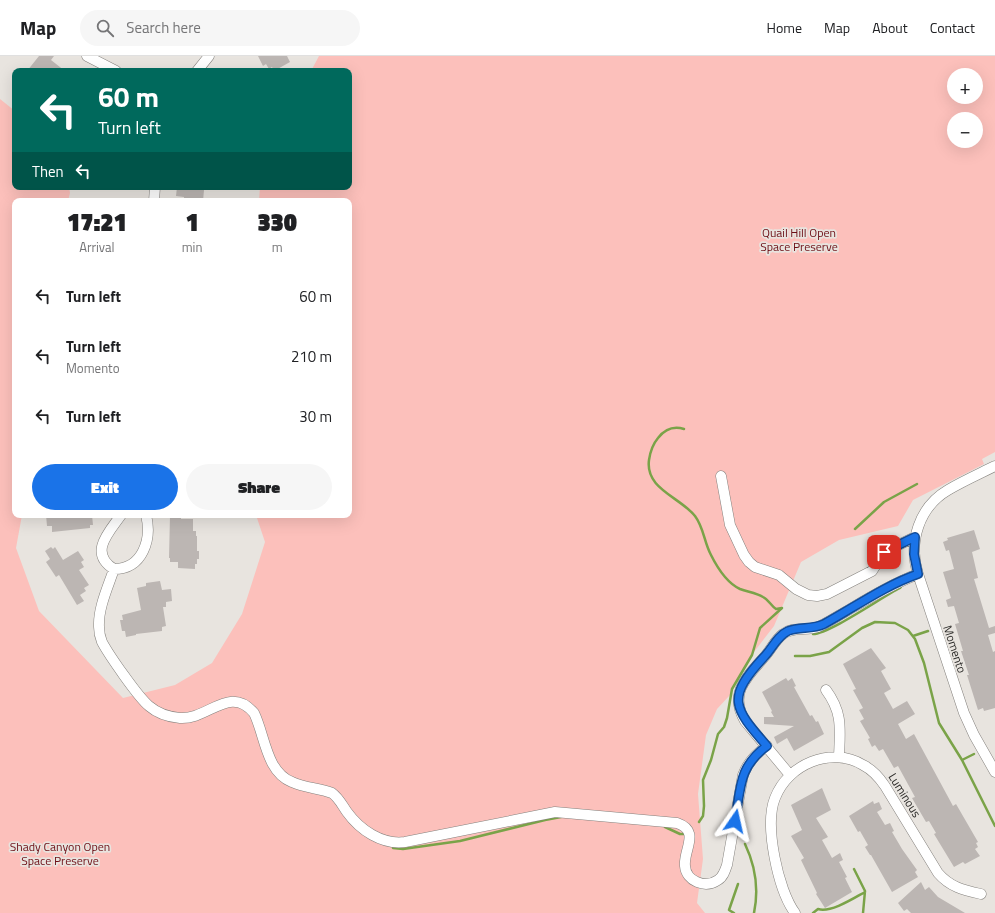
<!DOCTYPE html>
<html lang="en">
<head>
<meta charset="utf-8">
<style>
  :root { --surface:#fff; --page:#f6f6f6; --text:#202124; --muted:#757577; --line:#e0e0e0; --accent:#1a73e8 }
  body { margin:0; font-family:"Titillium Web",sans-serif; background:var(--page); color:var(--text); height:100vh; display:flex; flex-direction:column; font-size:15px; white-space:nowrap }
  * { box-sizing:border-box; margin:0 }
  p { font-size:13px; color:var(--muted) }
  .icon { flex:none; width:22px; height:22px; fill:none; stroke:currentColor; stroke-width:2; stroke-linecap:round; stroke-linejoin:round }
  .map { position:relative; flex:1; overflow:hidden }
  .panel { position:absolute; left:12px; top:142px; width:340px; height:320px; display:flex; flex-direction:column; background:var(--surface); border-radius:8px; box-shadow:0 4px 16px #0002 }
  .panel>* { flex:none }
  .banner { position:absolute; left:12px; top:12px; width:340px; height:122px; border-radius:8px; box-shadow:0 4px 16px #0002; background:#00695c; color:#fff; overflow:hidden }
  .fabs { position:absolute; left:947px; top:12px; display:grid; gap:8px }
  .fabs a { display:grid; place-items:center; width:36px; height:36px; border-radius:50%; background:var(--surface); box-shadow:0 4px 16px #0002; font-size:20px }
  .pin { position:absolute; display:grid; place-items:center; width:34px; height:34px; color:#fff; margin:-17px; border-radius:8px; box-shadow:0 2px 6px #0006 }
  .me { position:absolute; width:44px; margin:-22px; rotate:11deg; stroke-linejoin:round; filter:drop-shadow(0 0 3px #0008) }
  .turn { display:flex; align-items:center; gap:14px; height:84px; padding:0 20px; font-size:18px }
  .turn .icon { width:52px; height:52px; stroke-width:2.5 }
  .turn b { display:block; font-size:28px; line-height:34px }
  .then { display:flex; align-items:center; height:38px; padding:0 20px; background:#0003; gap:8px; font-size:15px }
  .eta { display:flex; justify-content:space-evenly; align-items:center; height:68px; text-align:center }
  .eta b { font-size:24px; font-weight:800; line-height:28px }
  .primary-button { display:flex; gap:8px; margin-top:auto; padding:8px 20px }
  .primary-button a { flex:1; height:46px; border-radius:24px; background:var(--accent); color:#fff; font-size:16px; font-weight:800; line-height:46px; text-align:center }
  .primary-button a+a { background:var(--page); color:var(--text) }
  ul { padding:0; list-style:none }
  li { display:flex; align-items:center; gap:12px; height:60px; padding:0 20px }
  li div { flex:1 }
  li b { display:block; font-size:15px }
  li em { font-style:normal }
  header { display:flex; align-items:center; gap:24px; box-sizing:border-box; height:56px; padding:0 20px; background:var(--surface); border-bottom:1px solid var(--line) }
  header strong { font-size:19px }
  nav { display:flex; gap:22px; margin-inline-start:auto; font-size:14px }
  .search { width:280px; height:36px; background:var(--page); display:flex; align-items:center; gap:10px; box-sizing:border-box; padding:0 14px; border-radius:22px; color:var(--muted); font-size:15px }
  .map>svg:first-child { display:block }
  .green { fill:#fcc0bb; fill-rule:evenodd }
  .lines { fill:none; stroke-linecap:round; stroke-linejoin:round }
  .stream { stroke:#7aa348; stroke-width:2.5 }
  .building { fill:#bcb6b3 }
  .minor-casing { stroke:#84817d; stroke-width:11 }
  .minor { stroke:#fff; stroke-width:10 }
  .route-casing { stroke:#114b97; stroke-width:10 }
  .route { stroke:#1a73e8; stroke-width:7 }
  .labels { text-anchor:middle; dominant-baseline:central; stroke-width:3.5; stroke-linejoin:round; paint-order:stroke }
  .park-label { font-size:12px; fill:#6d0e15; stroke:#e8e4df }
  .street-label { font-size:12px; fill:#2b2a28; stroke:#e8e4df }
</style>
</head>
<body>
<header>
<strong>Map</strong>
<div class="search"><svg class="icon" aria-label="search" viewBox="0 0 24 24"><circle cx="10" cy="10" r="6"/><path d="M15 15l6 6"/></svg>Search here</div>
<nav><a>Home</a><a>Map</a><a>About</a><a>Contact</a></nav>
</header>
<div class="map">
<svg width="995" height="857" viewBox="0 0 995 857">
  <rect width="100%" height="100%" fill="#e8e4df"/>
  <path class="green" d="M319 0H995V396L982 403 984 408 913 444 898 470 839 484 801 506 774 570 747 605 730 639 717 653 706 679 698 738 703 803 697 847 705 857H0V43L15 55V131H69L70 137 68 145H15V459H22L16 492 39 555 123 642 175 629 212 607 242 558 265 486 256 459H349V145H259L260 131H349V15H311ZM954 19H976V41H954ZM954 63H976V85H954Z"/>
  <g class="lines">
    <path class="stream" d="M684 373C674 370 665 373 658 382 653 388 650 397 649 404 645 433 680 441 695 460 704 472 704 486 711 499 717 511 727 527 740 533 748 536 756 537 763 541 769 544 771 550 776 553L782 552 760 572 752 599 732 633 727 662 724 671 718 678 711 704 703 724 704 750 703 760 699 766
      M855 473 884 446 917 428
      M813 578C829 578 882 541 900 532L902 529
      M913 580 928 575
      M795 600H810L829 596 862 572 875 566 895 567 908 574 915 583 924 607 939 667 962 704 995 770
      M962 704 974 698
      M665 771 680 778H684
      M745 788C755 809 759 833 754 857
      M393 792 403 793 460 785 545 764 561 761
      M854 813 865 835 863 857
      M734 857 729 854 738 828
      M813 857 818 853C831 857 854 842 865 836"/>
  </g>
  <path class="building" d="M39 0H54L51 4 65 15H27Z
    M258 0H287L290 6 274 15 272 11 269 13 266 8 263 10Z
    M177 131H200V134H204L203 145H184V141L176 140Z
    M46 459H92L93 469H90V472L52 476V470H47Z
    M170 460H181V463H193V475H196V480H197V495H199V503H197V508H195V513L178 512V506H170V502H169Z
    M974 474 980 493 972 496 978 522 974 523 989 572 995 570V577L988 579 993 596 995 595V652L984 655 983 652 978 654 967 619H969L961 595H963L955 568 959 567 954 550 948 551 946 544 951 542 943 516 954 513 949 494 946 495 943 486 948 484 947 482Z
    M51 491 53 493 55 491 63 504 78 495 84 504 81 506 84 511 79 514 89 529 84 532 86 535 80 539 84 545 77 549 59 519 56 521 46 506 50 503 45 495Z
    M160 525 162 534 171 533 172 545 166 546V551H163L166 570 162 571V575L136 578V579L126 581 125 575H122L120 564H123L122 559 141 554 137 532 146 530V527Z
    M871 592 886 612 881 615 891 633 884 637 893 653 907 645 915 658 898 668 906 683 914 678 953 750 956 748 978 786 976 787 978 791 975 793 980 800 965 808 963 806 954 811 934 778 936 777 929 765 926 766 912 742 915 741 898 710 894 712 883 693 879 695 875 689 872 691 868 683 870 682 860 665 864 663 859 654 863 652 853 634 856 633 843 608Z
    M786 622 788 625 792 622 796 630 794 631 810 660 812 659 816 666 818 665 824 678 794 695 787 682 777 688 774 681 794 670 764 668V661H774L771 656 772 655 762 636Z
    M822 732 831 754 816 762 828 781 822 784 832 802 840 797 843 804 839 806 847 821 845 822 852 836 825 852 816 838 817 837 801 804 804 802 791 780 802 774 791 749Z
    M873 745 874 748 879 746 882 753 877 756 885 769 890 767 894 775 892 776 902 793 917 814 915 816 918 821 892 836 871 799H870L865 791 868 789 860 775 858 776 849 760Z
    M921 826 925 834 929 831 938 841 965 857H911L907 853 904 855 898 847Z"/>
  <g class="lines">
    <g class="minor-casing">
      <path id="minor" d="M87 0 116 15
        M197 15 209 0
        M154 145 155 131
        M995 410C979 418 963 425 948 434 919 451 908 486 918 518L964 657 974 679 995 716
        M721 420 730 469 744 499 749 506 755 511 779 519 796 533 808 539 817 540 827 538 872 515 884 496 915 481
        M121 459C109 476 88 497 114 513 143 513 152 483 146 459
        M114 513C108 531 98 552 99 571 99 577 100 581 102 586 109 599 138 641 149 650 157 657 169 661 180 662 208 664 230 628 254 657 265 679 266 716 292 726 305 732 319 732 332 737 339 742 342 749 347 756 360 774 382 789 405 786L555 756 677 767C701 775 683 794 685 810 686 825 705 833 718 824 723 821 725 815 727 809L743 719C748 706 755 698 767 690
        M826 634C843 657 840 673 839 701
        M790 719 745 665C728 636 748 620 766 599 772 592 775 584 783 578 793 570 806 575 818 571 827 567 836 561 845 556 869 542 892 528 918 518
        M795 857C778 834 764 769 775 742 788 708 831 690 863 709 873 714 879 721 885 730L938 817C950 831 963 834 981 838"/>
    </g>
    <use href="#minor" class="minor"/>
  </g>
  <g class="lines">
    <g class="route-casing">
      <path id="route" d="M735 765C741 732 738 711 767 690 733 651 726 642 764 601 772 593 777 580 788 575 800 570 812 574 824 568 855 551 884 530 918 518L914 498 915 481 884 496"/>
    </g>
    <use href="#route" class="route"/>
  </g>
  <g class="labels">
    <g class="park-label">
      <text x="799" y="176">Quail Hill Open<tspan x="799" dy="14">Space Preserve</tspan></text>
      <text x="60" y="790">Shady Canyon Open<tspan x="60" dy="14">Space Preserve</tspan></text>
    </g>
    <g class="street-label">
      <text transform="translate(955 593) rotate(72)">Momento</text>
      <text transform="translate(905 739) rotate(58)">Luminous</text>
    </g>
  </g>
</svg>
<div class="fabs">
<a>+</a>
<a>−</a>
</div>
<div class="pin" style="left:884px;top:496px;background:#d93025"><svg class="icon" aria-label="arrive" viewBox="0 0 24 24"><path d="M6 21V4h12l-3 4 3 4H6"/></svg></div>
<svg class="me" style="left:735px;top:765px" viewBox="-20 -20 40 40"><path d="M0-17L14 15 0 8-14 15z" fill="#1a73e8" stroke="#fff" stroke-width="4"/></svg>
<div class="banner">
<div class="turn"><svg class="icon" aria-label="left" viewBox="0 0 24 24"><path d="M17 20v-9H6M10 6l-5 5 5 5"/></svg><div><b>60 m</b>Turn left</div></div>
<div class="then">Then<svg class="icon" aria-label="left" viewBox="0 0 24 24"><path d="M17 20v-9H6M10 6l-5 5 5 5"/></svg></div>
</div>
<section class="panel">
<div class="eta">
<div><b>17:21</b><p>Arrival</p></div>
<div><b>1</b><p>min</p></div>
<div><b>330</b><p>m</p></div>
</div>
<ul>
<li><svg class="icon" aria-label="left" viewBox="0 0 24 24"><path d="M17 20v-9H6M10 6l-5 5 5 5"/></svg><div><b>Turn left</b></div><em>60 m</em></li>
<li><svg class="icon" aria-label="left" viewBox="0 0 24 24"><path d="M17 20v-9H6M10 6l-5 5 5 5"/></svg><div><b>Turn left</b><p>Momento</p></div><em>210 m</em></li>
<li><svg class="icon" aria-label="left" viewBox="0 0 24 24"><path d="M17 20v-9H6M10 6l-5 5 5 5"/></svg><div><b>Turn left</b></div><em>30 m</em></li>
</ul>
<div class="primary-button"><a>Exit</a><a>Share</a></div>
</section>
</div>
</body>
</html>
